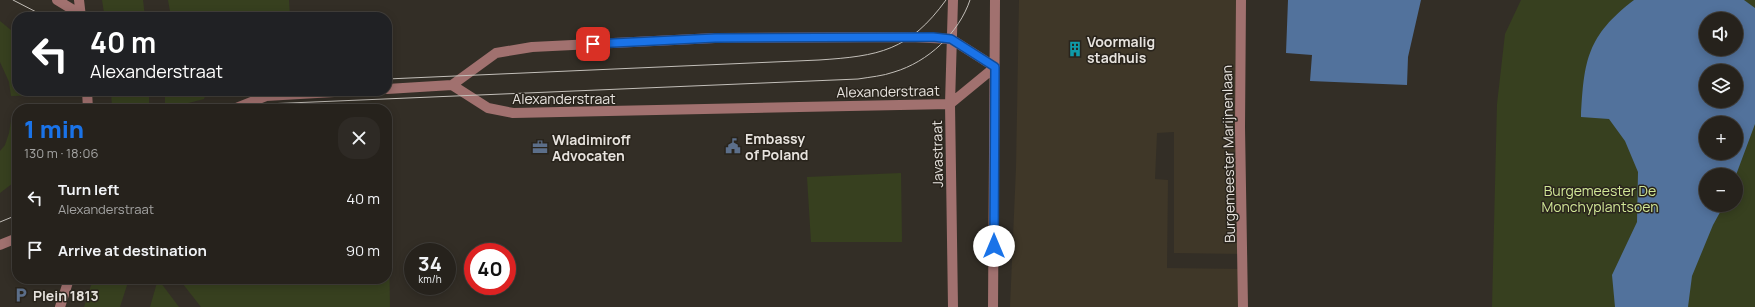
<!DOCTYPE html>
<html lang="en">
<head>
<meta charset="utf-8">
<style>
  :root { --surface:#26221c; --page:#2e2a25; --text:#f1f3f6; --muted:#a4a4a3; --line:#423f3b; --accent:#1a73e8 }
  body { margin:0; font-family:Manrope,sans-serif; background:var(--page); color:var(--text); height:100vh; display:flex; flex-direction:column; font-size:15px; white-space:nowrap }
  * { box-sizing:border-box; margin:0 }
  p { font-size:13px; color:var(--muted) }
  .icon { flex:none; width:22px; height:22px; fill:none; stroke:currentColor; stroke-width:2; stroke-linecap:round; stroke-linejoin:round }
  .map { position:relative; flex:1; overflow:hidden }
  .side { position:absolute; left:12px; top:104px; width:380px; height:180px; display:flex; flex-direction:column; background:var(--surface); border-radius:16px; box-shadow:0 2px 10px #0003,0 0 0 1px var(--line) }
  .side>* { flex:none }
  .guide { position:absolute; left:12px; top:12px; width:380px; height:84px; border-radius:16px; box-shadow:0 2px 10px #0003,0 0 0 1px var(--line); background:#202124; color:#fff; overflow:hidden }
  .tools { position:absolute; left:1699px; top:12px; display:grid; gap:8px }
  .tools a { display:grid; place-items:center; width:44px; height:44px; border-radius:50%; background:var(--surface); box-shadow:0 2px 10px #0003,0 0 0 1px var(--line); font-size:20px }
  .speed { position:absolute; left:404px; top:243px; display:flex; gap:8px; font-size:20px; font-weight:700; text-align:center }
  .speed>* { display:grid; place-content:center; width:52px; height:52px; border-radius:50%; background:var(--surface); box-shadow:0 2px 10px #0003,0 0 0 1px var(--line); line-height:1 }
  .speed small { font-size:10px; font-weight:400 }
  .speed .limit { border:6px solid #d22; background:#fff; color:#111 }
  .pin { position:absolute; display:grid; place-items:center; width:34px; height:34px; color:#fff; margin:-17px; border-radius:8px; box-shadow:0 2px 6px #0006 }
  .me { position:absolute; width:44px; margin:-22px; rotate:0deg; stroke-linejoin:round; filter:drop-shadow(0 0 3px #0008) }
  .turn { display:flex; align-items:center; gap:14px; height:84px; padding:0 12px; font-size:18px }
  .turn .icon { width:52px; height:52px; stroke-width:2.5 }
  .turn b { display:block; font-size:28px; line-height:34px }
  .round { display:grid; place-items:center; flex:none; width:42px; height:42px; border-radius:16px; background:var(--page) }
  .headline { display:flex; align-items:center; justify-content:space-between; height:68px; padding:0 12px }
  h1 { font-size:24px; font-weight:800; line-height:30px; color:var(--accent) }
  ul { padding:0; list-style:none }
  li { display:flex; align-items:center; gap:12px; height:52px; padding:0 12px }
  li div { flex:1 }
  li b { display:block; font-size:15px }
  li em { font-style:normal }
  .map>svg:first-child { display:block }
  .built { fill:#3f3728 }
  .green { fill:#37401f; fill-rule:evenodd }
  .water { fill:#52729c; fill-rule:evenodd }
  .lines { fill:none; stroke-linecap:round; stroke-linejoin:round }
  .minor { stroke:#a1716f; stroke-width:10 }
  .tram { stroke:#c3bfb9; stroke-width:1 }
  .route-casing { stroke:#114b97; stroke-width:10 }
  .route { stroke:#1a73e8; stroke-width:7 }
  .labels { text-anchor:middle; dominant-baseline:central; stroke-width:3; stroke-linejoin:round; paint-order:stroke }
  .poi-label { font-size:14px; font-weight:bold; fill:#e7e3de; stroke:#29241c; text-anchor:start }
  .street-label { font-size:14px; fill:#e7e3de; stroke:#29241c }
  .park-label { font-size:14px; fill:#d0e696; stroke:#29241c }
</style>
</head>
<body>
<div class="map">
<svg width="1755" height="307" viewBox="0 0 1755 307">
  <rect width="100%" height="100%" fill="#332e26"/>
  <path class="built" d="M1019 0H1240L1243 254 1174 253V132L1157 133 1155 179 1168 180 1167 268 1243 269V307H1010L1016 168Z"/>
  <path class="green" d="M102 0H143L145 17H112L104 13Z
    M168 0H289L290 17H171Z
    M1521 0H1755V307H1492L1497 104 1505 34ZM1706 19H1736V49H1706ZM1706 71H1736V101H1706ZM1706 123H1736V153H1706ZM1706 175H1736V205H1706Z
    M0 21 17 35V91H42L43 95 11 96 9 82 0 62Z
    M111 91H149V109H112Z
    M165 91H188L204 93 205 96 204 99 165 109Z
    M11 121H17V180L0 193V151L5 145 9 133Z
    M901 173 902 242H811L807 177Z
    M387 246H389L390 307H201L179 279H387Z
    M93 279H129L120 307H84Z
    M158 279 179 307H150Z"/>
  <path class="water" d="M1288 0H1421L1408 57 1407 85 1310 81 1312 55 1286 53Z
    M1634 0H1744L1755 8V124L1736 175H1706V205H1724L1713 225 1692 276 1688 307H1615L1612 275 1637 222 1638 172 1625 141 1609 119 1581 117C1584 60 1587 36 1634 0ZM1706 19H1736V49H1706ZM1706 71H1736V101H1706ZM1706 123H1736V153H1706Z"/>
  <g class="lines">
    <path class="minor" d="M57 0 85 17
      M79 0 81 17
      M1241 0 1240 127 1243 307
      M452 85 488 108 513 113 950 104 995 67
      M387 89 452 85 496 53 532 47 715 38 911 37 951 39 995 67
      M87 91 88 109
      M234 109 266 96 351 91
      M0 245 17 238
      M60 307 69 279
      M953 307 950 104 953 0
      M993 307 995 0"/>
    <path class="tram" d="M13 0 46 17
      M387 79 819 60C879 56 909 51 946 0
      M209 109 242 105 858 79C870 77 883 76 894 72 928 62 959 33 970 0
      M0 222 17 215"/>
  </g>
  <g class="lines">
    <g class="route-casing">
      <path id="route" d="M593 44 715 38 933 37 951 39 995 67 994 246"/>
    </g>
    <use href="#route" class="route"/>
  </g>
  <defs>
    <g id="building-bare" transform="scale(1.2)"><path d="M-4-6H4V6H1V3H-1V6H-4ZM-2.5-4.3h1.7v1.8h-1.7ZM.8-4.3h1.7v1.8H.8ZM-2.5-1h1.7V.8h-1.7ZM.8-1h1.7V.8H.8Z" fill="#0f9aa8" stroke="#29241c" stroke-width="2.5" paint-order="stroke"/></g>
    <g id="civic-bare" transform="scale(1.2)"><path d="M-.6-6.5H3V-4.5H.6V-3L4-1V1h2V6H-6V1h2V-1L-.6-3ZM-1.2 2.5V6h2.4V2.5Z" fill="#5c6f8a" stroke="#29241c" stroke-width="2.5" paint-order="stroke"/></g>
    <g id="office-bare" transform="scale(1.2)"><path d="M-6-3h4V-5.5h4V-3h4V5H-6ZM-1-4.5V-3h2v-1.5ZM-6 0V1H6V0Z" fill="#5c6f8a" stroke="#29241c" stroke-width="2.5" paint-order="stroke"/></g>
    <g id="parking-bare" transform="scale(1.2)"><path d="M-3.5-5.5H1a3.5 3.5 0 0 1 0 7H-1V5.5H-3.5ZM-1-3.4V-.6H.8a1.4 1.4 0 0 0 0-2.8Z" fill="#5c6f8a" stroke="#29241c" stroke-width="2.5" paint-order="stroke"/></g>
  </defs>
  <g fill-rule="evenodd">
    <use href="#building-bare" x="1075" y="49"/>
    <use href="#civic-bare" x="733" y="146"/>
    <use href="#office-bare" x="540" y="147"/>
    <use href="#parking-bare" x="21" y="295"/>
  </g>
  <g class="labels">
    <g class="poi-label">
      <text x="1087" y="41">Voormalig<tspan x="1087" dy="16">stadhuis</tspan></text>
      <text x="745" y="138">Embassy<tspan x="745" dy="16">of Poland</tspan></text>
      <text x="552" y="139">Wladimiroff<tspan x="552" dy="16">Advocaten</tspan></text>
      <text x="33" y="295">Plein 1813</text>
    </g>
    <g class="street-label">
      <text transform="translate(888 91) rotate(-1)">Alexanderstraat</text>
      <text x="564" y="98">Alexanderstraat</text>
      <text transform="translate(937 154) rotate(-91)">Javastraat</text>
      <text transform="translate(1228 154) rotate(-91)">Burgemeester Marijnenlaan</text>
    </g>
    <g class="park-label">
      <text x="1600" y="190">Burgemeester De<tspan x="1600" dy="16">Monchyplantsoen</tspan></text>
    </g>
  </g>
</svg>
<div class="tools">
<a><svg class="icon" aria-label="sound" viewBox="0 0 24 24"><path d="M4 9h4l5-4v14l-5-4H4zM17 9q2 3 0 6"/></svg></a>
<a><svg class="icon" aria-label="layers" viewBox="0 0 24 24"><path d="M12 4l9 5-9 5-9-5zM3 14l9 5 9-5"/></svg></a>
<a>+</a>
<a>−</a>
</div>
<div class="speed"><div>34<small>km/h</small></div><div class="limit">40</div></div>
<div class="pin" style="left:593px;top:44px;background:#d93025"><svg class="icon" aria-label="arrive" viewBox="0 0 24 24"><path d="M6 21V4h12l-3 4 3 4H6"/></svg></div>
<svg class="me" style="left:994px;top:246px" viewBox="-20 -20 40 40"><circle r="19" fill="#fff"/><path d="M0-13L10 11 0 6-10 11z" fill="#1a73e8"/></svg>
<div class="guide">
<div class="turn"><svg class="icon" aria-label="left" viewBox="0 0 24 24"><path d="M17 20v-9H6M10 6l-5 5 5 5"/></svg><div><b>40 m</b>Alexanderstraat</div></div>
</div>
<section class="side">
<div class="headline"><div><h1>1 min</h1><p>130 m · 18:06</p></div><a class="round"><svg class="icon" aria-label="close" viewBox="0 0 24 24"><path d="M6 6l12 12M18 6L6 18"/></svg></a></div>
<ul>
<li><svg class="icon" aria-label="left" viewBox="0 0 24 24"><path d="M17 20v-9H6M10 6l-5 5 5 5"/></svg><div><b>Turn left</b><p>Alexanderstraat</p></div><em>40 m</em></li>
<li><svg class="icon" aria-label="arrive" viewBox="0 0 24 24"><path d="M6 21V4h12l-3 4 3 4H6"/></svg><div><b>Arrive at destination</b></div><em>90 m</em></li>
</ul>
</section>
</div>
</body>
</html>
